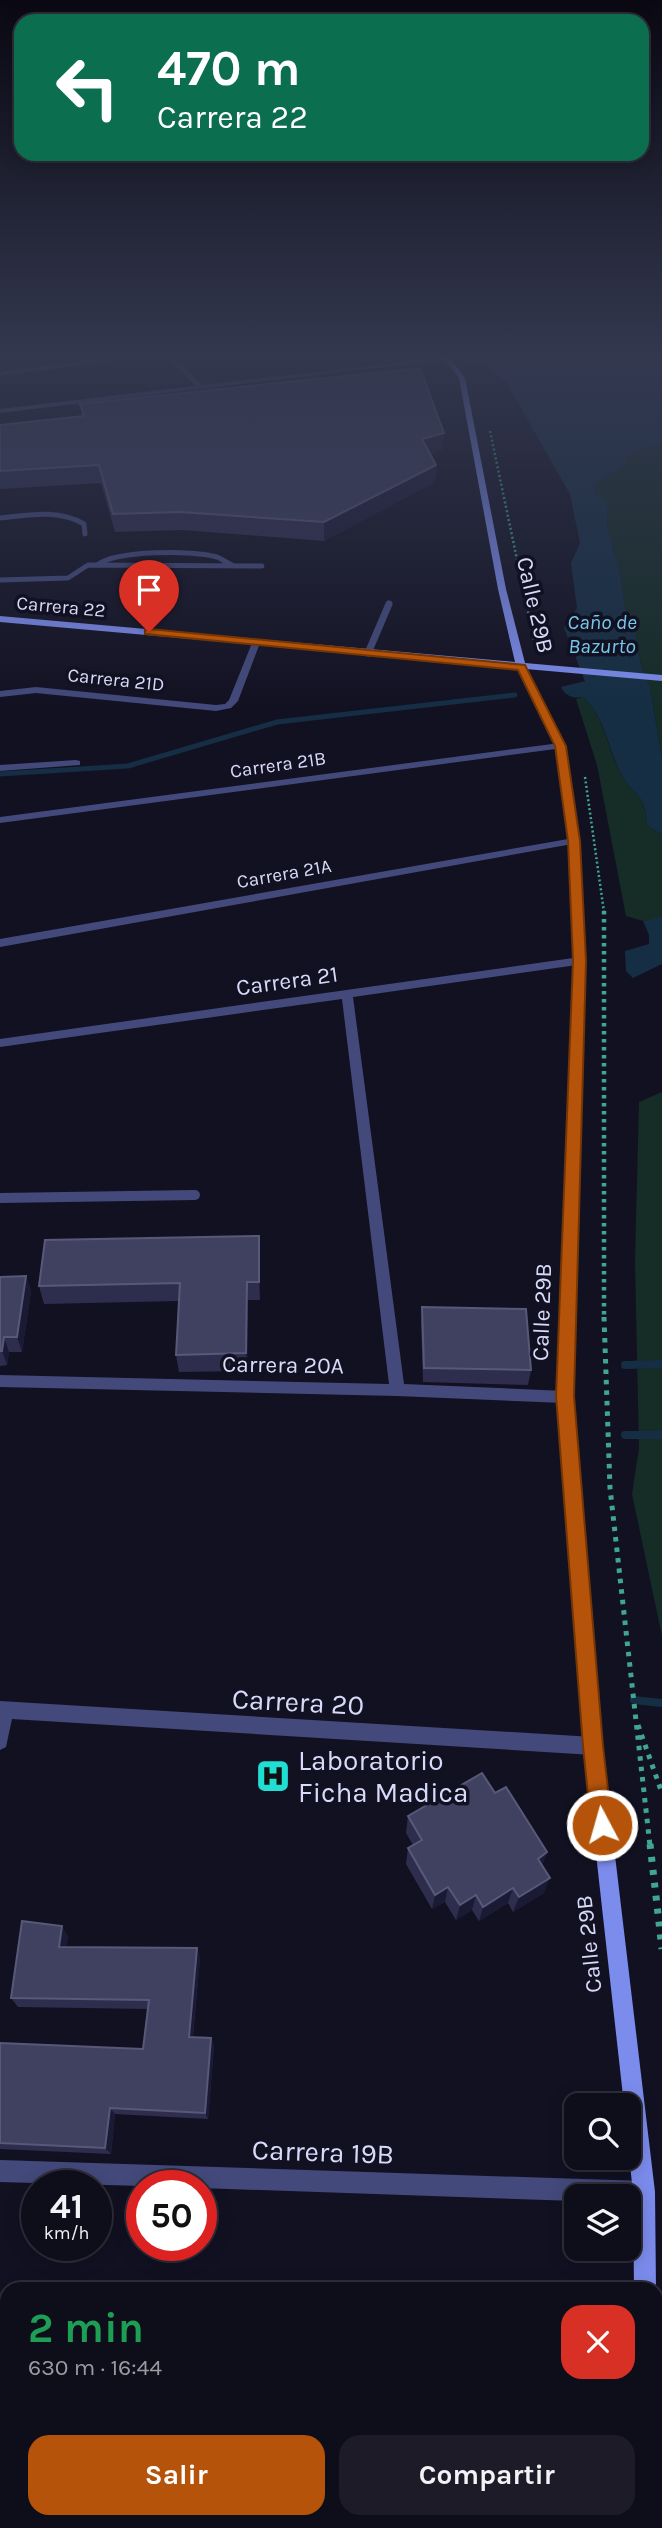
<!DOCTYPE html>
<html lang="es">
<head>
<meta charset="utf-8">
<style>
  :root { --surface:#0e0d1a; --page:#1c1b27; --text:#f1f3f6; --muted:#9b9ca2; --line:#2e2d39; --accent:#b45309 }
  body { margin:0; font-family:Karla,sans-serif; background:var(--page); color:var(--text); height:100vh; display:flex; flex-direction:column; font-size:26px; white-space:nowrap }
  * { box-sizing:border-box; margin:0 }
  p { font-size:23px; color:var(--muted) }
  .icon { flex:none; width:38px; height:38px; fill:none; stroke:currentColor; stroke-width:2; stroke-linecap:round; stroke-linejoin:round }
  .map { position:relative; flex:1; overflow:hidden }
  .sheet { position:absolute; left:0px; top:2282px; width:663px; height:247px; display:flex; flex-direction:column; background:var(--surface); border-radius:21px 21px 0 0; box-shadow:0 4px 18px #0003,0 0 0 2px var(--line) }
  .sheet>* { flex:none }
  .guide { position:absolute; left:14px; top:14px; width:635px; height:147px; border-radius:21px; box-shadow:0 4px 18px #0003,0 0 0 2px var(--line); background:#0b6e4f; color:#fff; overflow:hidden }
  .buttons { position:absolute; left:564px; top:2093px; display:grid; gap:14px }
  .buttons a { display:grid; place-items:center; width:77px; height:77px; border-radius:14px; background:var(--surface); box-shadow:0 4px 18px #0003,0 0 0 2px var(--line); font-size:35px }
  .speed { position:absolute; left:21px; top:2170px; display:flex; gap:14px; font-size:35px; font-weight:700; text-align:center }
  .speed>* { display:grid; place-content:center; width:91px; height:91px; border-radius:50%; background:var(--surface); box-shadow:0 4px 18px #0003,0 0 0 2px var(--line); line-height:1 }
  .speed small { font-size:18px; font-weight:400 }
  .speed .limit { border:10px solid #d22; background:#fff; color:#111 }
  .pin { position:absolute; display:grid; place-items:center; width:60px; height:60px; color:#fff; margin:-72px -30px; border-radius:50% 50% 50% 0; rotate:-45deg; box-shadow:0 0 7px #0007 }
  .pin .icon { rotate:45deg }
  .me { position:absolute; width:77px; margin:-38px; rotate:354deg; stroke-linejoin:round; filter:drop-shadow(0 0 5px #0008) }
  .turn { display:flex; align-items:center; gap:24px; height:147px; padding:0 28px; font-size:32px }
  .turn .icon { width:91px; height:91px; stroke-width:2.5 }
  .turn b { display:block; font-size:49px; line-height:60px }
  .round { display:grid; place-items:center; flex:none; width:74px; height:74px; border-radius:21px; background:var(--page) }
  .summary { display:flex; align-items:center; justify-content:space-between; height:119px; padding:0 28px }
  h1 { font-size:42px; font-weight:700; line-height:52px; color:#1e9e55 }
  .button { display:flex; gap:14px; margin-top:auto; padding:14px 28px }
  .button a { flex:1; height:80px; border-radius:21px; background:var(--accent); color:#fff; font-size:28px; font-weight:700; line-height:80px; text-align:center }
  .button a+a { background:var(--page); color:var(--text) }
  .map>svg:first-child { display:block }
  .green { fill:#152c27 }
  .water { fill:#152e43 }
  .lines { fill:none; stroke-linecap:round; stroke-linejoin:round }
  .stream-far1 { stroke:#152e43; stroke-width:5 }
  .stream { stroke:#152e43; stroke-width:8 }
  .path-far3 { stroke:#40a68f; stroke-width:2.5; stroke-dasharray:2 2.5; stroke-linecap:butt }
  .path-far2 { stroke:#40a68f; stroke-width:4.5; stroke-dasharray:3.5 4.5; stroke-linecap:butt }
  .path-far1 { stroke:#40a68f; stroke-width:5; stroke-dasharray:4.5 6; stroke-linecap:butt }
  .path { stroke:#40a68f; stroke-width:7; stroke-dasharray:5 8; stroke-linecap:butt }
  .lane-far2 { stroke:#434a7b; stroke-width:5 }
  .lane-far1 { stroke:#434a7b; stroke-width:7 }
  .lane { stroke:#434a7b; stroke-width:10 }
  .street { fill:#434a7b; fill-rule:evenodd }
  .secondary { fill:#7c8cec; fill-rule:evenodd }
  .wall { fill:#2e2d4e }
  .shaded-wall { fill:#1b1a35 }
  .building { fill:#404060; stroke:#585878; stroke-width:2 }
  .route { fill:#b45309; stroke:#753606; stroke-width:2 }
  .labels { text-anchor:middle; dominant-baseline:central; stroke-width:7; stroke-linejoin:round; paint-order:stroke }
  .far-street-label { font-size:19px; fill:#d8dafa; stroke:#121122 }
  .far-water-label { font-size:21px; font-style:italic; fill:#75c8eb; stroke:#121122 }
  .street-label { font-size:23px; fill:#d8dafa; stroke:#121122 }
  .near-street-label { font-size:28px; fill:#d8dafa; stroke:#121122 }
  .near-poi-label { font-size:28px; fill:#d8dafa; stroke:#121122; text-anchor:start }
</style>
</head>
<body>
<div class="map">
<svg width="662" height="2528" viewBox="0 0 662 2528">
  <rect width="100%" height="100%" fill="#121122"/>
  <path class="green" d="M662 441V758L650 687 641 665 634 626 625 607 621 576 607 526 608 502 595 495 596 483 625 465 627 457Z
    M583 697C604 716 607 747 620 772 632 796 645 791 647 825L662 835V917L660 919 643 921 626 916 597 765 576 699Z
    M662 1092V1636L632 1494 639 1448 635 1260 639 1102Z"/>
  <path class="water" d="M462 356H662V441L627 457 625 465 596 483 595 494 608 501 607 526 621 576 625 607 634 626 641 665 650 687 662 758V835L647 825C645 791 632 796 620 772 608 747 604 716 583 697 574 699 565 696 561 687L585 681 564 628 577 608 571 563 580 543 570 494 506 382 487 366 469 363Z
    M662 917V964L633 978 626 971 625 951 649 944V935L643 921Z"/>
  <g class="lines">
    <path class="stream-far1" d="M0 774 128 766 277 722 515 695"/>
    <path class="stream" d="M625 1365 662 1364
      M625 1435H662
      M634 1700 662 1703"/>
    <path class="path-far3" d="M490 431 535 645
      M585 777 604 912"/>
    <path class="path-far2" d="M604 911V1319"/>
    <path class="path-far1" d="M604 1317 610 1488 650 1846
      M638 1725 662 1793"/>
    <path class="path" d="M650 1844 662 1949"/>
    <path class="lane-far2" d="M0 518C29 515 58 509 84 524L85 534
      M97 565C116 550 194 550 217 557 222 559 227 563 232 565
      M0 580 68 578 88 565 262 566"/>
    <path class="lane-far1" d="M368 653 389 604"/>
    <path class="lane" d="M0 1198 195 1195"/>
    <path class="street" d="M124 356H147L0 376V372Z
      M167 356H174L202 385 448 357 451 359 0 413V409L195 386Z
      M256 640 260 643 238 701 231 708 216 711 36 693 0 697V691L36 687 216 705 225 704 229 700 252 643Z
      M560 743 563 744V748L0 823V817Z
      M76 760 80 761V765L0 771V765Z
      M574 838 578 839V843L0 947V939Z
      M580 957 586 961 584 964 353 997 404 1384 565 1391 570 1393 573 1397 570 1401 565 1403 397 1396 0 1387V1375L389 1384 342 999 0 1047V1039Z
      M0 1701 593 1737 599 1740 602 1746 599 1752 593 1755 12 1719 6 1747 0 1750Z
      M0 2160 644 2181 652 2184 655 2192 652 2200 644 2203 628 2202V2196H576V2201L201 2188V2186H142L0 2182Z
      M7 2394V2418L0 2420V2396Z"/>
    <path class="secondary" d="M442 356H449L465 378 506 589 525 663 662 675V681L526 669 565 746 579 841 586 961 573 1397 602 1746 655 2192 656 2289H634L633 2192 628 2147V2105H624L584 1746 557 1397 574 961 569 841 555 746 517 668 0 622V616L515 662 498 589 459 378Z
      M607 2522H631L630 2528H606Z"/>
  </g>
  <path class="wall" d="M80 404 443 450 430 454 436 465 435 482 324 541 182 530 115 532 101 483 0 489V425L82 417Z
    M260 1254V1300H248L247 1371 179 1372 176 1355 179 1301 44 1304 39 1286Z
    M26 1276 31 1291 22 1352H9L7 1365 0 1366V1277Z
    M422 1307 531 1370 528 1385 423 1382 421 1322Z
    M495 1793 547 1852 542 1865 544 1893 513 1912 508 1903 479 1921 472 1910 456 1920 445 1902 432 1909 406 1864 408 1848 413 1845 406 1833 408 1816Z
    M68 1936 66 1947 197 1948 200 1958 193 2037 211 2038 214 2046 208 2119 115 2114 111 2154 0 2149V2043L143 2049 148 2009 18 2007 11 1998Z"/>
  <path class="shaded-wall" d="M444 433 443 450 421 456 422 439Z
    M436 465 435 482 324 541V522Z
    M259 1236 260 1254V1300L259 1282Z
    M26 1276 31 1291 22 1352 17 1337Z
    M247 1282 248 1300 247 1371 246 1353Z
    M4 1337 9 1352 7 1365 2 1351Z
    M547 1852 541 1868 538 1859Z
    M550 1878 544 1893 513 1912 519 1897Z
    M448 1887 445 1902 432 1909 435 1895Z
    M513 1888 508 1903 479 1921 483 1907Z
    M476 1895 472 1910 456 1920 460 1905Z
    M62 1926 68 1936 65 1957 59 1947Z
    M197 1948 200 1958 192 2045 189 2037Z
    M211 2038 214 2046 208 2119 205 2113Z
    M110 2108 115 2114 111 2154 105 2148Z"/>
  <path class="building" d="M420 368 444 433 422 439 436 465 324 522 180 512 113 514 99 465 0 471V425L84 416 80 404Z
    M259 1236V1282H247L246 1353 176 1355 180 1283 39 1286 45 1240Z
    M26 1276 17 1337H4L2 1351H0V1277Z
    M422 1307 526 1309 531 1370 424 1368Z
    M482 1773 495 1793 506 1787 547 1852 538 1859 550 1878 519 1897 513 1888 483 1907 476 1895 460 1905 448 1887 435 1895 408 1848 422 1840 408 1816Z
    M22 1921 62 1926 59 1947 197 1948 189 2037 211 2038 205 2113 110 2108 105 2148 0 2143V2043L143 2049 149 2000 11 1998Z"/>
  <linearGradient id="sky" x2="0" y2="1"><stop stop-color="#0a0913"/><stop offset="0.5" stop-color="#33384f"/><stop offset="1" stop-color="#33384f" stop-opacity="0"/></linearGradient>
  <rect width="662" height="710" fill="url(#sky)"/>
  <path class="route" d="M149 629 525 665 566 746 580 841 586 961 574 1396 603 1746 612 1825 609 1832 602 1835 594 1832 591 1825 583 1746 556 1396 573 961 568 841 555 746 518 670 145 634V630Z"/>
  <defs>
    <g id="hospital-square" transform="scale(1.75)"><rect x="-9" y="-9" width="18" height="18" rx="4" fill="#20ded1" stroke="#121122"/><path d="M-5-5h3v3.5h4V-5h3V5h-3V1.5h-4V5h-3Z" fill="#111"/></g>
  </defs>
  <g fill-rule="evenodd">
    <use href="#hospital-square" x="273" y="1776"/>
  </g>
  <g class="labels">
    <g class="far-street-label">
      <text transform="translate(61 607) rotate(5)">Carrera 22</text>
      <text transform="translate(116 680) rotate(6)">Carrera 21D</text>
      <text transform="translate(278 765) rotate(-8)">Carrera 21B</text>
      <text transform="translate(284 874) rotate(-10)">Carrera 21A</text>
    </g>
    <g class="far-water-label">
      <text x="602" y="622">Caño de<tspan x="602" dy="24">Bazurto</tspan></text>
    </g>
    <g class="street-label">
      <text transform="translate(535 605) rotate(77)">Calle 29B</text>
      <text transform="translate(287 981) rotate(-8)">Carrera 21</text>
      <text transform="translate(542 1312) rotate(-88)">Calle 29B</text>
      <text transform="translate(283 1365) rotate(1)">Carrera 20A</text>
      <text transform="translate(589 1944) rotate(-96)">Calle 29B</text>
    </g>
    <g class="near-street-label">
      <text transform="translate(298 1702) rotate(3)">Carrera 20</text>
      <text transform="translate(323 2152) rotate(2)">Carrera 19B</text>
    </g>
    <g class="near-poi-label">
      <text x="298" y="1760">Laboratorio<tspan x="298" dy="32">Ficha Madica</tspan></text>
    </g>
  </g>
</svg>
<div class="buttons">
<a><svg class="icon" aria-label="search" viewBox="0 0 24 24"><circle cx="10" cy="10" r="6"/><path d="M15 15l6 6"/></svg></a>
<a><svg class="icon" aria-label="layers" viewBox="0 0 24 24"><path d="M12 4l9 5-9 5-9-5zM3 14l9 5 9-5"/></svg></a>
</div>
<div class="speed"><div>41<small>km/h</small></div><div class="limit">50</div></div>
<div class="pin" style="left:149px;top:632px;background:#d93025"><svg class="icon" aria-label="arrive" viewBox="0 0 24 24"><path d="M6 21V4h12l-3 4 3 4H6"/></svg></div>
<svg class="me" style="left:602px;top:1825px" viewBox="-20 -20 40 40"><circle r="17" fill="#b45309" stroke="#fff" stroke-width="3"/><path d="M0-11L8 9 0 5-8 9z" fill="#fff"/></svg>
<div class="guide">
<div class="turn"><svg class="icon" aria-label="left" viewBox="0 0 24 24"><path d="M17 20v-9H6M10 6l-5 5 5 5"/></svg><div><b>470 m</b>Carrera 22</div></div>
</div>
<section class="sheet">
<div class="summary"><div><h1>2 min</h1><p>630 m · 16:44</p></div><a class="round" style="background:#d93025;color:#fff"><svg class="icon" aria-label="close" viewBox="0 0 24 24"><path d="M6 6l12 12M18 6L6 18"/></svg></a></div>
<div class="button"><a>Salir</a><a>Compartir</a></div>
</section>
</div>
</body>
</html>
